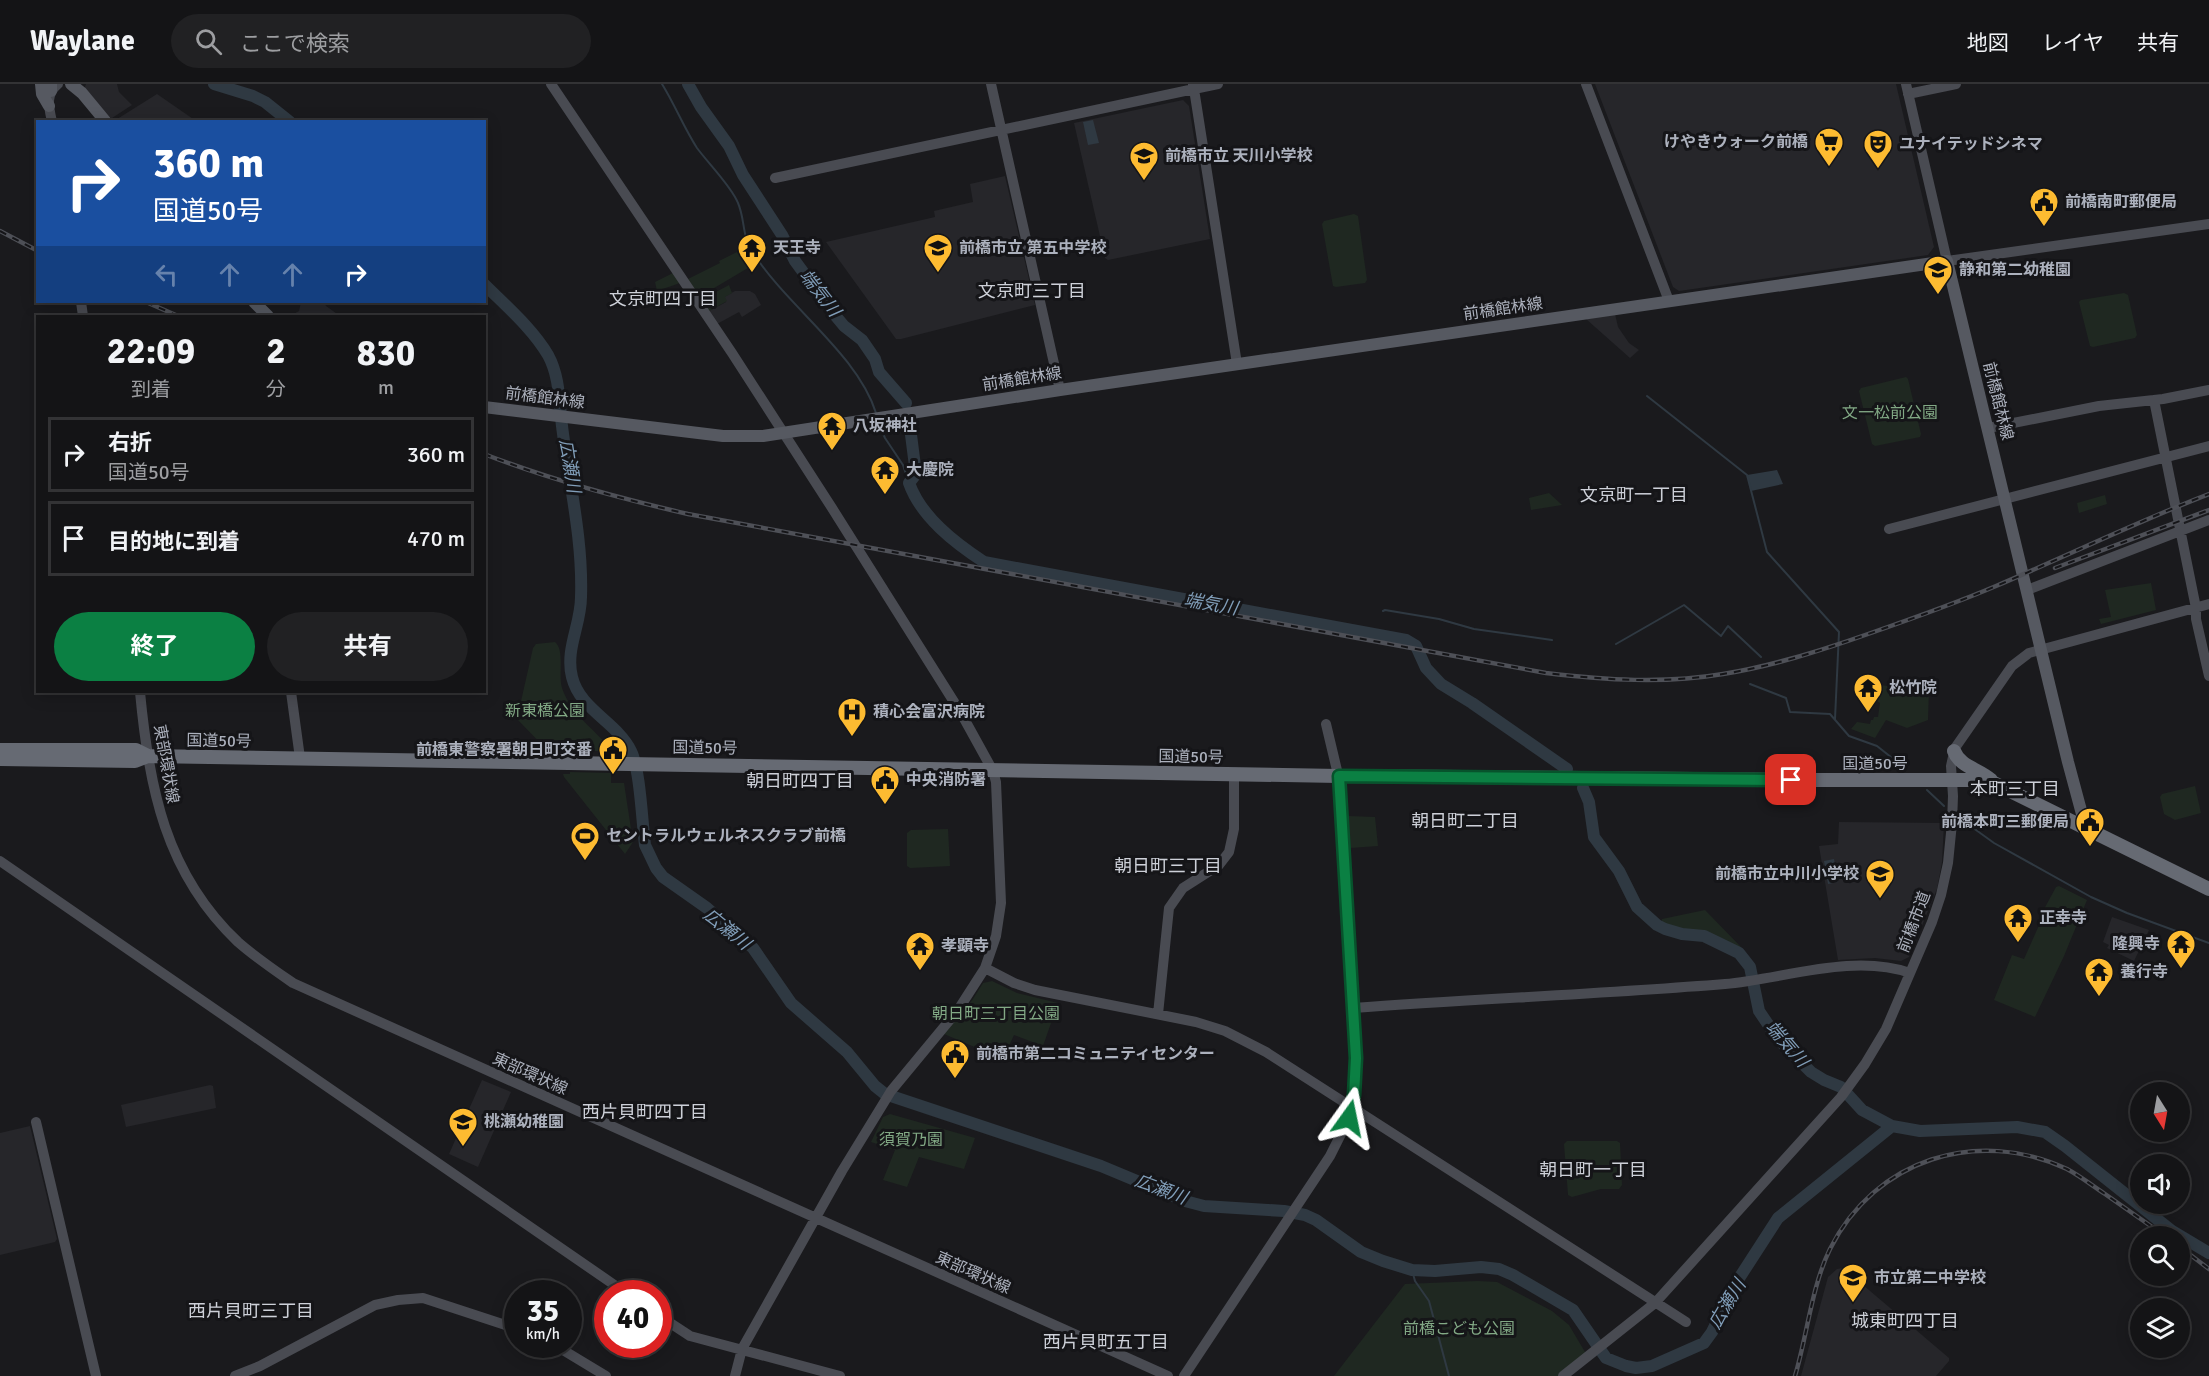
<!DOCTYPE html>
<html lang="ja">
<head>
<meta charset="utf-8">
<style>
  :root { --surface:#141416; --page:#212123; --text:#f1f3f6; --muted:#9d9ea1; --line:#333335; --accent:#0b8043 }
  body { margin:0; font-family:Signika,"Noto Sans JP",sans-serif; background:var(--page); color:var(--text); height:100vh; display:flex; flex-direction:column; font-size:22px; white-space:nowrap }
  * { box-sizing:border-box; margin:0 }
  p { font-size:20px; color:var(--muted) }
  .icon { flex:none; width:33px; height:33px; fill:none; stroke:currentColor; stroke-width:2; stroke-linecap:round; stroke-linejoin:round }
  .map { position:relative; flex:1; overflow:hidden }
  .panel { position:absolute; left:36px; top:231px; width:450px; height:378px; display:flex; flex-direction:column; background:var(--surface); border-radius:0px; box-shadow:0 3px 15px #0003,0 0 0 2px var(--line) }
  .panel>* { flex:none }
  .banner { position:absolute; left:36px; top:36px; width:450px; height:183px; border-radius:0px; box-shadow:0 3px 15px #0003,0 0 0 2px var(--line); background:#1a4fa0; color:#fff; overflow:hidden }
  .needle { width:39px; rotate:169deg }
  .controls { position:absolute; left:2130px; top:998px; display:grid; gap:12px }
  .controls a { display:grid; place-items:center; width:60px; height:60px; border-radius:50%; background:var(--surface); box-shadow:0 3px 15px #0003,0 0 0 2px var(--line); font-size:30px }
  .speed { position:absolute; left:504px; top:1196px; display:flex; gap:12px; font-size:30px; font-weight:700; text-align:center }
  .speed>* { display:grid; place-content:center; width:78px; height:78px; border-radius:50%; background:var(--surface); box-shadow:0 3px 15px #0003,0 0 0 2px var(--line); line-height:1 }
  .speed small { font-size:15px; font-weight:400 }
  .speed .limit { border:9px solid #d22; background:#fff; color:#111 }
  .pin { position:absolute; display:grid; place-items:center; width:51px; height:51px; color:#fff; margin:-26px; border-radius:12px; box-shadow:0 3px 9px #0006 }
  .me { position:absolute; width:66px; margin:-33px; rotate:12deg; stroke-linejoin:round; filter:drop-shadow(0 0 4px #0008) }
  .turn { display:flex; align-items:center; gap:21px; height:126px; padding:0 18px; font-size:27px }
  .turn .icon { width:78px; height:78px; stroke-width:2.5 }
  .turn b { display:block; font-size:42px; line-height:51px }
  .lanes { display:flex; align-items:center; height:57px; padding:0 18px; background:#0003; justify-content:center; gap:30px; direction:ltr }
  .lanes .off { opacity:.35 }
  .eta { display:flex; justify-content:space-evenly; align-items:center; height:102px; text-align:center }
  .eta b { font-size:36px; font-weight:700; line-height:42px }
  .cta { display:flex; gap:12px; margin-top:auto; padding:12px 18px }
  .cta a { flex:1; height:69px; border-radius:36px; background:var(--accent); color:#fff; font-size:24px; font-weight:700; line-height:69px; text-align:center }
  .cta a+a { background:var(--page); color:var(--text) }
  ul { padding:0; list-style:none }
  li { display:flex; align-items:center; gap:18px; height:75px; margin:0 12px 9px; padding:0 6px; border:3px solid var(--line); border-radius:0px }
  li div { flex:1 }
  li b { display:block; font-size:22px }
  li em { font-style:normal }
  header { display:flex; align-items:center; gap:36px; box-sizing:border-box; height:84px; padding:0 30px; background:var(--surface); border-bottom:2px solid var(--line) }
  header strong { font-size:28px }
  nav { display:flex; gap:33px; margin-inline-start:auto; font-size:21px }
  .search { width:420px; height:54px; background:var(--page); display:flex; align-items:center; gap:15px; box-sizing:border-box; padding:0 21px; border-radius:33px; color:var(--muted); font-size:22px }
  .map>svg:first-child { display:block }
  .built { fill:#26262a }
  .green { fill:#1f2821 }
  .water { fill:#2f3942 }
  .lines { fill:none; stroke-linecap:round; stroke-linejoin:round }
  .stream { stroke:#2f3942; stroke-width:2 }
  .river { stroke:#2f3942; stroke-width:12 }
  .secondary { stroke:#494b52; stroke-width:10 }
  .primary { stroke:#565961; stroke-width:12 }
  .highway { stroke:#666a73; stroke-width:14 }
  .rail-casing { stroke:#4e5057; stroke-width:4.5 }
  .rail { stroke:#151518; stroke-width:2; stroke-dasharray:7; stroke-linecap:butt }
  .route-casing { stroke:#07532c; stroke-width:15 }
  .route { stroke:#0b8043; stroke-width:10 }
  .labels { text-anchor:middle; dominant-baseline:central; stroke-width:6; stroke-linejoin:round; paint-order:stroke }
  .poi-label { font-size:16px; font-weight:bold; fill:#acb1bd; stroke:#151518; text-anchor:start }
  .street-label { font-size:16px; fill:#acb1bd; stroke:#151518 }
  .park-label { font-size:16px; fill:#82a985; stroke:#151518 }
  .neighbourhood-label { font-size:18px; fill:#cdd0d8; stroke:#151518 }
  .water-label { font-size:18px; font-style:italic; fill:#819eb9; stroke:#151518 }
</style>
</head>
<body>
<header>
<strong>Waylane</strong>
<div class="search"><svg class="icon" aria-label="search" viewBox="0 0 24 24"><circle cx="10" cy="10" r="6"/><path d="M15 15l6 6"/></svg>ここで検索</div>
<nav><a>地図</a><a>レイヤ</a><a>共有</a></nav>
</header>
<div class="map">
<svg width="2209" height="1292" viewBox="0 0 2209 1292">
  <rect width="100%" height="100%" fill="#1a1a1d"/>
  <path class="built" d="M86 0H117L119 8 132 21 112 34 108 33 84 6Z
    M1595 0H1896L1934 163 1928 171 1679 207 1673 203Z
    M157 10 196 37H114Z
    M1183 16 1189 22 1210 155 1108 176 1105 174 1074 39Z
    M1005 92 1035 221 901 255H896L826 158 935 133 934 127 973 118 970 100Z
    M735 207H750L755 210 761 221 742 233 739 228 717 240 709 227 726 218 724 213Z
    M301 218H324L326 222 340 232H290L299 227Z
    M1615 230 1618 243 1629 259 1639 266 1630 274 1586 235Z
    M1839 738 1944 739 1942 778 1937 805 1909 873 1901 877 1875 874 1838 876 1819 762 1838 760Z
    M2112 833 2149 846 2134 877 2107 864 2109 861 2103 858Z
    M482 996 511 1008 478 1083 449 1070Z
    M210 1001 213 1002 216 1024 126 1043 121 1021Z
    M30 1042 57 1155 55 1158 0 1171V1049Z
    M1843 1184 1949 1274V1277L1936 1292H1801L1828 1193 1837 1185Z"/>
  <path class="green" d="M1354 130 1358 132 1367 196 1365 199 1336 203 1333 202 1322 140 1324 137Z
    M745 167 753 181 699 213 688 195 720 179 719 177 737 168 738 170Z
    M673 189 680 199 657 207 655 198Z
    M729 201 732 209 725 213 727 217 709 227 701 216Z
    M2124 209 2128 211 2137 251 2135 254 2093 263 2090 262 2079 218 2081 216Z
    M1906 293 1908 295 1921 350 1920 353 1875 362 1872 360 1859 307 1861 304Z
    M1549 409 1562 421 1531 426 1529 414Z
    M2105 411 2107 420 2079 429 2077 419Z
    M2151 499 2156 526 2101 540 2099 535 2111 533 2105 506Z
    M555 558C565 566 558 591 562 604 570 629 596 647 613 667H548L517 635 533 564 536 560Z
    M1895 595 1929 605 1928 636 1907 644 1886 636 1875 654 1851 645 1857 638 1870 640 1871 636H1873L1874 633H1878L1880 619 1877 617 1881 601 1893 603Z
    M570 688 611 689V699H624L633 758 625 770 564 693 563 690H570Z
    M2195 702 2201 729 2175 736 2164 730 2160 713 2162 710Z
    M1348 732 1375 733 1378 762 1350 764Z
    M948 745 950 782 910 784 907 782V749L911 746Z
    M2059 802 2087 816 2064 872 2035 933 1994 916 2012 871 2024 875 2040 839 2049 842 2053 833 2043 827 2056 803Z
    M1705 826 1741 863 1739 865 1704 849 1662 841V835Z
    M992 897 1017 909 1058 919 1043 962 1014 951 1003 975 944 950 973 915 983 899Z
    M890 1030 975 1054 964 1085 919 1073 907 1103 883 1096 895 1066 871 1058 883 1033Z
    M1567 1057H1617L1620 1059 1622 1101 1619 1105H1601L1572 1113 1568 1111 1564 1060Z
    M1477 1197 1497 1198 1552 1227 1569 1241 1585 1268V1271L1558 1292H1334L1405 1200Z"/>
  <path class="water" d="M1093 36 1099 59 1088 61 1083 38Z
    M1777 386 1783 400 1751 407 1747 391Z
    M1834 775 1838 798 1828 800 1824 777Z"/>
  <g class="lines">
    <path class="stream" d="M662 0C675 21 684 44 697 64 708 79 732 103 738 119 745 135 742 152 752 167 786 222 857 269 876 329
      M1647 312 1747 391 1767 468 1839 548 1835 635
      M878 338 885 354 903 381 909 399
      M1383 527 1385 526 1439 535 1474 545 1552 556
      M1616 560 1684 521 1721 552 1728 542 1761 573
      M1750 600 1786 614 1790 628 1830 630 1849 652 1877 662 1906 685
      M1927 706 1944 722
      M1958 733 1994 759 2091 813 2127 829 2209 859
      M1412 1186 1415 1197 1429 1217 1449 1292"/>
    <path class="river" d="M214 0 253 12 265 18 290 38
      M688 0 701 23 729 62 743 91 782 151 795 177 834 230 844 242 862 256 875 275 879 288 906 319
      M484 200C506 222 532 244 548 271 560 293 559 318 562 342 569 399 583 455 581 513 581 541 565 565 572 593 580 626 617 638 631 667 640 685 642 737 645 761L656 784 663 793 707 824 753 864 791 919 847 968 875 1002 885 1010 1101 1082 1185 1117 1204 1122 1284 1127 1305 1131 1316 1136 1361 1168 1383 1177 1412 1186 1435 1187 1481 1183 1499 1185 1513 1191 1573 1226 1606 1274 1626 1282 1636 1284 1652 1282 1704 1259 1712 1248 1736 1199 1778 1134 1892 1042 1920 1047 2017 1043 2045 1048 2065 1062 2172 1147 2209 1169
      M909 335 916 390 909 399C921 433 955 459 984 478L1406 556 1416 562 1426 584 1441 600 1472 619 1567 685
      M1583 704 1589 718 1594 753 1619 787 1637 823 1657 841 1665 845 1682 850 1704 852 1739 869 1750 883 1759 927 1778 955 1811 988 1824 996 1841 1003 1862 1026 1892 1042"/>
    <path class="secondary" d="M551 0 732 269 832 424 961 629 993 687 996 698 1001 819 996 852 985 884 958 926 891 1007 842 1087 742 1265 735 1292
      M991 0 1060 306
      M1218 0 1194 5 1237 280
      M1586 0 1669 217
      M1906 0 1947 177 2209 140
      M1908 10 1956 0
      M52 38C49 23 45 11 58 0
      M775 94 1194 5 1193 0
      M81 218 83 232
      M2154 316 2196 524V535L2209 592
      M1988 344 2099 322 2163 315 2209 306
      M1889 445 2209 362
      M2027 506 2209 436
      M140 608C149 703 165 789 238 858 255 873 274 886 293 899L1168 1292
      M291 608 300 674
      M0 777 626 1209
      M985 884 1014 899 1035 906 1196 938 1225 947 1266 968 1686 1238
      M1353 924C1477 915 1601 910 1725 900 1783 895 1853 869 1910 889
      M1158 930 1169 824 1183 804 1219 781 1229 768 1234 745V690
      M36 1038 96 1292
      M658 1231 690 1252 840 1292
      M553 1260 606 1292
      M235 1292 260 1282 375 1221 398 1216 423 1214 518 1245
      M1184 1292 1330 1072 1349 1034 1354 1011 1356 974 1340 699 1326 640
      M1563 1292 1655 1219 1841 1013 1865 980 1886 945 1932 838 1941 811 1948 779 1952 739 1953 712 1951 682 1955 664 2012 582 2029 569 2209 520"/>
    <path class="primary" d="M41 0 42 10 49 22
      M71 0 82 9 106 38
      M51 7V0
      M254 218 268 232
      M484 323 723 352H763L1060 306 1947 177 2068 678 2086 745"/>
    <path class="highway" d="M0 666H136L148 672
      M1954 667C1960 683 1979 685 1991 696
      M0 675 135 677 148 672 1339 692 1812 696H1978L1992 698 2209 805"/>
    <g class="rail-casing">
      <path id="rail" d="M0 147 38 167
        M146 218 178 232
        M484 370C551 396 618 414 688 430L1546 589C1605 596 1664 600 1723 590 1773 582 1820 567 1868 550 1911 535 1954 520 1996 502 2067 472 2136 438 2209 410
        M2055 484 2209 426
        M2180 1163 2209 1185
        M1795 1292C1807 1252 1812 1201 1830 1165 1875 1075 1977 1043 2067 1085 2080 1092 2093 1102 2105 1110 2125 1124 2145 1138 2165 1152"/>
    </g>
    <use href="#rail" class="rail"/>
  </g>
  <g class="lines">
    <g class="route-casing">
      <path id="route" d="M1349 1034 1354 1011 1356 974 1339 692 1791 696"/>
    </g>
    <use href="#route" class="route"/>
  </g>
  <defs>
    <g id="supermarket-pin" transform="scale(1.5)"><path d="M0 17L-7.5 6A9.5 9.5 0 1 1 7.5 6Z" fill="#fdbb31" stroke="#151518"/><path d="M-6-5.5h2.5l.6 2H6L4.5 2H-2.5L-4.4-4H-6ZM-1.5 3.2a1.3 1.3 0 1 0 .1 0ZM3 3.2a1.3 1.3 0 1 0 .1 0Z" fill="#111"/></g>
    <g id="theatre-pin" transform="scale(1.5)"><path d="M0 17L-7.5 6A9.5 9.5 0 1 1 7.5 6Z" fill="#fdbb31" stroke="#151518"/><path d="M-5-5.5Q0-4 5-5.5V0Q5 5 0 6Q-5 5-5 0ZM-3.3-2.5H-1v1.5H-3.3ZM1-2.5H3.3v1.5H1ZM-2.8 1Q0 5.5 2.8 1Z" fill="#111"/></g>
    <g id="school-pin" transform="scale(1.5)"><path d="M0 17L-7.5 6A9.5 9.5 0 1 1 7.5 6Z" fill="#fdbb31" stroke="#151518"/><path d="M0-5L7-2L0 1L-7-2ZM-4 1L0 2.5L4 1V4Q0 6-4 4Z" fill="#111"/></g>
    <g id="civic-pin" transform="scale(1.5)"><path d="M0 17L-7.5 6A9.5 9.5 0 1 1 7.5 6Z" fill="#fdbb31" stroke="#151518"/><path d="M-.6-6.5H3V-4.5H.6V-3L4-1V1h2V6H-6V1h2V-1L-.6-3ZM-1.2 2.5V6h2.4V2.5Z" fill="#111"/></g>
    <g id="temple-pin" transform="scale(1.5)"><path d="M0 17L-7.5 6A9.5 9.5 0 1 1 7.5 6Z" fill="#fdbb31" stroke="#151518"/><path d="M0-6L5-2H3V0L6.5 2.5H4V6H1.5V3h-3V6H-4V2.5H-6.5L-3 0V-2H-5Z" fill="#111"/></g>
    <g id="hospital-pin" transform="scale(1.5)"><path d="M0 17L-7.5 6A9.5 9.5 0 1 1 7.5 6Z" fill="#fdbb31" stroke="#151518"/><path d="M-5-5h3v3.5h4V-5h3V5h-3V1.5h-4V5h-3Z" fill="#111"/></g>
    <g id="stadium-pin" transform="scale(1.5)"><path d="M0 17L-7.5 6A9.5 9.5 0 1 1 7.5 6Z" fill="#fdbb31" stroke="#151518"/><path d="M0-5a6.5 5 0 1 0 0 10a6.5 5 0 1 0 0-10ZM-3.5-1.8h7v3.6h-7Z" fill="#111"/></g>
  </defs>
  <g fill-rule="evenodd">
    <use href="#supermarket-pin" x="1829" y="58"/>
    <use href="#theatre-pin" x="1878" y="60"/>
    <use href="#school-pin" x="1144" y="72"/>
    <use href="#civic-pin" x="2044" y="118"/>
    <use href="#temple-pin" x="752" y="164"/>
    <use href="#school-pin" x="938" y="164"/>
    <use href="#school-pin" x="1938" y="186"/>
    <use href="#temple-pin" x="832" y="342"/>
    <use href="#temple-pin" x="885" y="386"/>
    <use href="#temple-pin" x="1868" y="604"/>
    <use href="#hospital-pin" x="852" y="628"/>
    <use href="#civic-pin" x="613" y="666"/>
    <use href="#civic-pin" x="885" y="696"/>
    <use href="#civic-pin" x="2090" y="738"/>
    <use href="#stadium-pin" x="585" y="752"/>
    <use href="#school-pin" x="1880" y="790"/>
    <use href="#temple-pin" x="2018" y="834"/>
    <use href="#temple-pin" x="2181" y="860"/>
    <use href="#temple-pin" x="920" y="862"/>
    <use href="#temple-pin" x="2099" y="888"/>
    <use href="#civic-pin" x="955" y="970"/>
    <use href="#school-pin" x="463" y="1038"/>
    <use href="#school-pin" x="1853" y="1194"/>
  </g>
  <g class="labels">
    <g class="poi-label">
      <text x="1808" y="58" text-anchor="end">けやきウォーク前橋</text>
      <text x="1899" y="60">ユナイテッドシネマ</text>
      <text x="1165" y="72">前橋市立 天川小学校</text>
      <text x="2065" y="118">前橋南町郵便局</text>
      <text x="773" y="164">天王寺</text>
      <text x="959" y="164">前橋市立 第五中学校</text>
      <text x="1959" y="186">静和第二幼稚園</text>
      <text x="853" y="342">八坂神社</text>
      <text x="906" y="386">大慶院</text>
      <text x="1889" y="604">松竹院</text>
      <text x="873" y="628">積心会富沢病院</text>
      <text x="592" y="666" text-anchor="end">前橋東警察署朝日町交番</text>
      <text x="906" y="696">中央消防署</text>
      <text x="2069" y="738" text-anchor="end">前橋本町三郵便局</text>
      <text x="606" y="752">セントラルウェルネスクラブ前橋</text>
      <text x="1859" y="790" text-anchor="end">前橋市立中川小学校</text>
      <text x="2039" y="834">正幸寺</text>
      <text x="2160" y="860" text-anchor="end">隆興寺</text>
      <text x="941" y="862">孝顕寺</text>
      <text x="2120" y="888">養行寺</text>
      <text x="976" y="970">前橋市第二コミュニティセンター</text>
      <text x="484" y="1038">桃瀬幼稚園</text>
      <text x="1874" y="1194">市立第二中学校</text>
    </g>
    <g class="street-label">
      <text transform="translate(1503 225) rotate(-8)">前橋館林線</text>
      <text transform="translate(1022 295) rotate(-9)">前橋館林線</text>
      <text transform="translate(545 314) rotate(7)">前橋館林線</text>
      <text transform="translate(1998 317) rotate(76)">前橋館林線</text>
      <text transform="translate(219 657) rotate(1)">国道50号</text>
      <text transform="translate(705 664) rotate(1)">国道50号</text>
      <text transform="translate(1191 673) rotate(1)">国道50号</text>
      <text transform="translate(166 680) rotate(80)">東部環状線</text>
      <text x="1875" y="680">国道50号</text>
      <text transform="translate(1914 838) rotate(-69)">前橋市道</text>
      <text transform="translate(530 990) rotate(24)">東部環状線</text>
      <text transform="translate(973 1189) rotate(24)">東部環状線</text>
    </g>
    <g class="park-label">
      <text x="1890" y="329">文一松前公園</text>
      <text x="545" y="627">新東橋公園</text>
      <text x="996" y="930">朝日町三丁目公園</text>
      <text x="911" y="1056">須賀乃園</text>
      <text x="1459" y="1245">前橋こども公園</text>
    </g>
    <g class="neighbourhood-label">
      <text x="1032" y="207">文京町三丁目</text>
      <text x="663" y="215">文京町四丁目</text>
      <text x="1634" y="411">文京町一丁目</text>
      <text x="800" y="697">朝日町四丁目</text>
      <text x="2015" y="705">本町三丁目</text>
      <text x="1465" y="737">朝日町二丁目</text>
      <text x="1168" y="782">朝日町三丁目</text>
      <text x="645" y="1028">西片貝町四丁目</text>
      <text x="1593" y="1086">朝日町一丁目</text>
      <text x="251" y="1227">西片貝町三丁目</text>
      <text x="1905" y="1237">城東町四丁目</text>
      <text x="1106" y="1258">西片貝町五丁目</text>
    </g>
    <g class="water-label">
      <text transform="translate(820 209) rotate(52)">端気川</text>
      <text transform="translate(570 382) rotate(81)">広瀬川</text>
      <text transform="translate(1211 520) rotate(10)">端気川</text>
      <text transform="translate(727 845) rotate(39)">広瀬川</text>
      <text transform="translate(1787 960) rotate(49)">端気川</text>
      <text transform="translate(1161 1105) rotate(21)">広瀬川</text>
      <text transform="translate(1727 1220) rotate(-59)">広瀬川</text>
    </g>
  </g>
</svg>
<div class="controls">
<a><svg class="needle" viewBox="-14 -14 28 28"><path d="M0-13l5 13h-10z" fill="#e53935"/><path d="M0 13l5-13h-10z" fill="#9d9ea1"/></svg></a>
<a><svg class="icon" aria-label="sound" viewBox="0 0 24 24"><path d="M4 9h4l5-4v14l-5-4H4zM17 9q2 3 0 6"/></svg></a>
<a><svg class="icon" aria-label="search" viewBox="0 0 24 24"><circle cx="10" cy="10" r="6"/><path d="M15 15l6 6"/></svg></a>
<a><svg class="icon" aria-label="layers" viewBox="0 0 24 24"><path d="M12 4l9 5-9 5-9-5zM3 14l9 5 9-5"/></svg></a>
</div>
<div class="speed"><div>35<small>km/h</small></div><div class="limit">40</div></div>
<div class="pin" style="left:1791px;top:696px;background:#d93025"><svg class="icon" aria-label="arrive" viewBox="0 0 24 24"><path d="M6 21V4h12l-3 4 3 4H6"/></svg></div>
<svg class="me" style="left:1349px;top:1034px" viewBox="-20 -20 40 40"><path d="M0-17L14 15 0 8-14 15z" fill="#0b8043" stroke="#fff" stroke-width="4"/></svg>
<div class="banner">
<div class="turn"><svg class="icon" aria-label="right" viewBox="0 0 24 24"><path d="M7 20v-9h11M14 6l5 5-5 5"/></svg><div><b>360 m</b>国道50号</div></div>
<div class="lanes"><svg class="icon off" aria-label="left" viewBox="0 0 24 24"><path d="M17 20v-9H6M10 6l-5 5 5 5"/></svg><svg class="icon off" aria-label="ahead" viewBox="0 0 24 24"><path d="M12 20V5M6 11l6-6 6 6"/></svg><svg class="icon off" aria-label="ahead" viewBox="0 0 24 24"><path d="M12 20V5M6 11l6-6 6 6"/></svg><svg class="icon" aria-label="right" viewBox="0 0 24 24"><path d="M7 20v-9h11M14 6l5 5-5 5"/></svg></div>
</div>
<section class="panel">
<div class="eta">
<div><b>22:09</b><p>到着</p></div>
<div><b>2</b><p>分</p></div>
<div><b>830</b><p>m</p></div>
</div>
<ul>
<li><svg class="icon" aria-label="right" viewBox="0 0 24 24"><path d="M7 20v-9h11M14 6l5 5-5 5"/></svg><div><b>右折</b><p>国道50号</p></div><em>360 m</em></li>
<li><svg class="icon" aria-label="arrive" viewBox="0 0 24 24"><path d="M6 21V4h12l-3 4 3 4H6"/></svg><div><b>目的地に到着</b></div><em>470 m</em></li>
</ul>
<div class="cta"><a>終了</a><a>共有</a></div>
</section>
</div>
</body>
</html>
